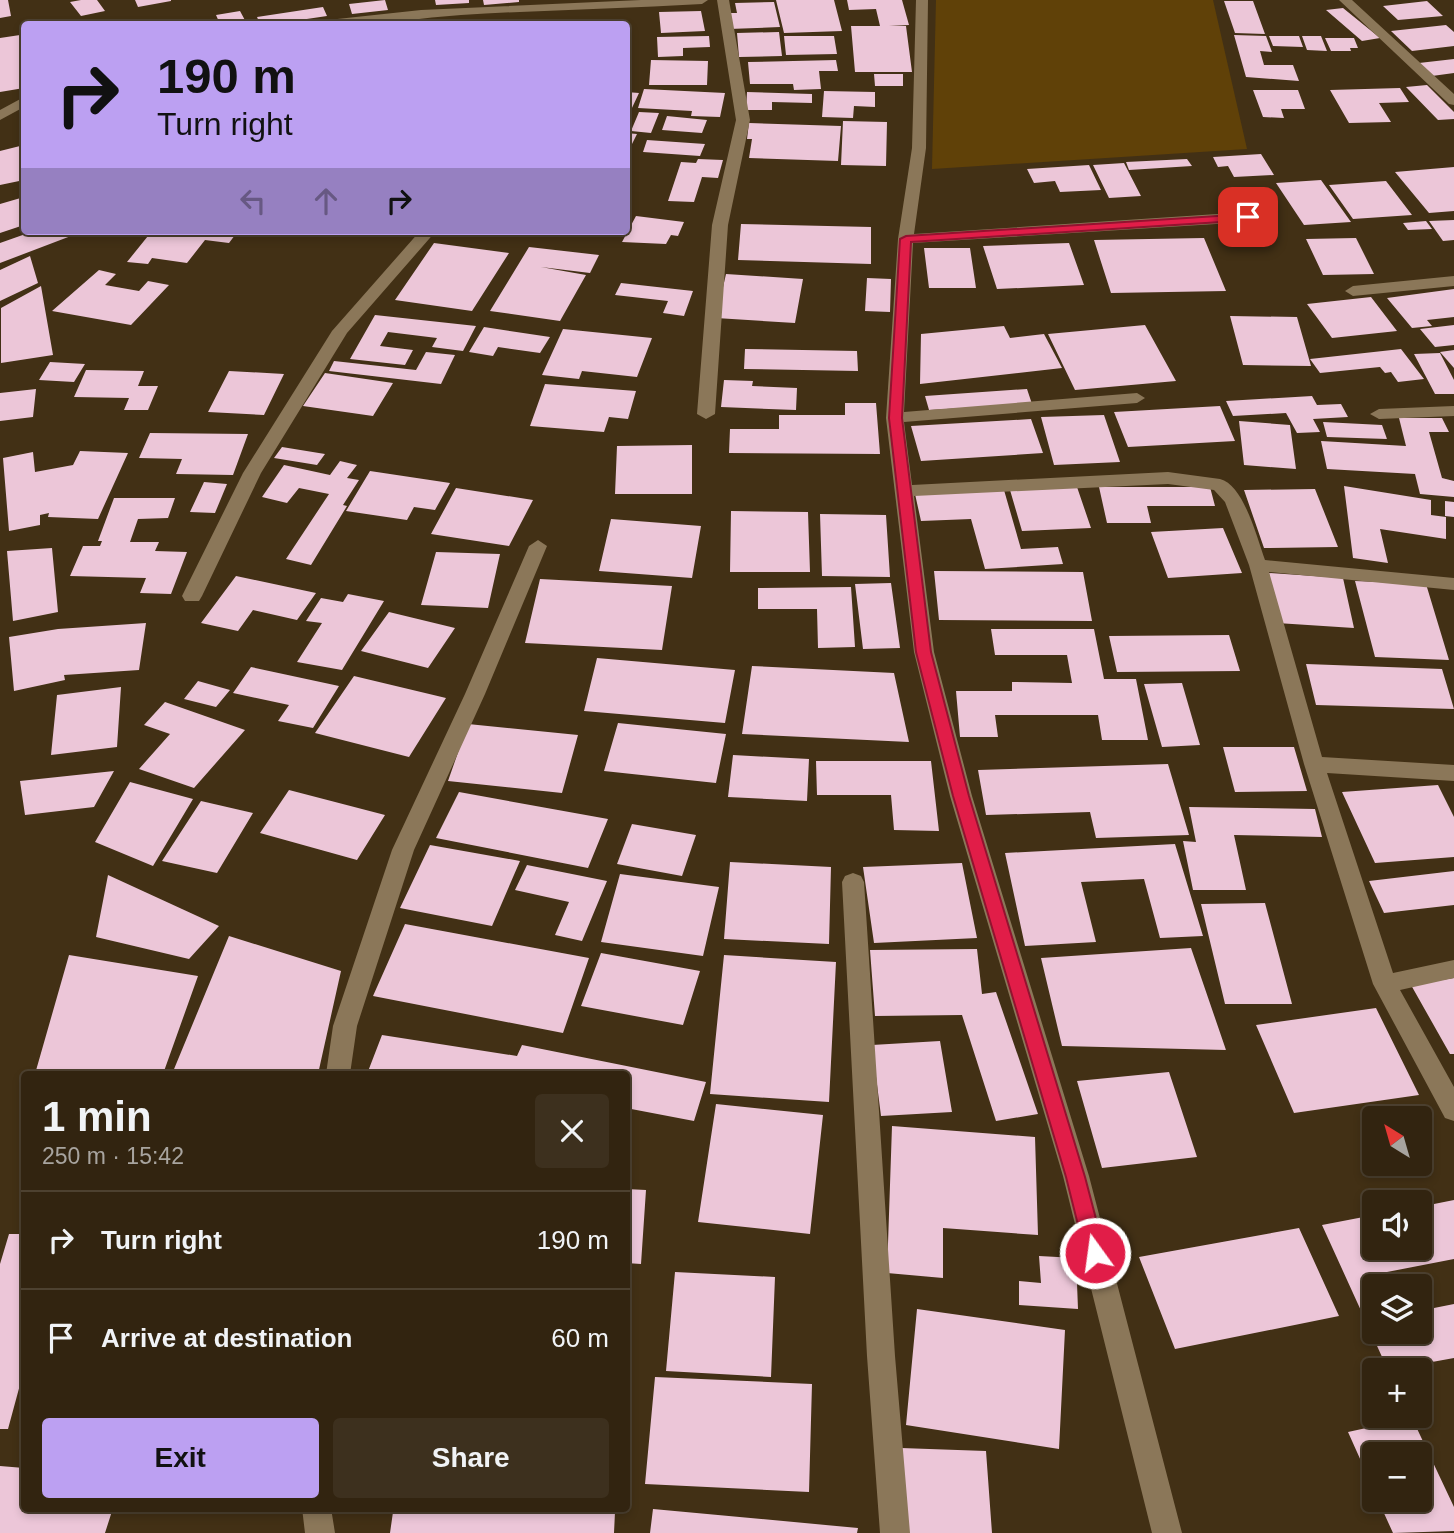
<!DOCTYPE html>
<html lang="en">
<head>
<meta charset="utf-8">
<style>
  :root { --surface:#322410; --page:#3d301e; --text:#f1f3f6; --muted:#a8a49f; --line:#4d4130; --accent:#bca0f2 }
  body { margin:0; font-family:Arial,sans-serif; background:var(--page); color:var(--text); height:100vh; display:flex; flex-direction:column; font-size:26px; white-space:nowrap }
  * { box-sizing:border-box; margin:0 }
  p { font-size:23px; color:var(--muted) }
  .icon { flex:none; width:38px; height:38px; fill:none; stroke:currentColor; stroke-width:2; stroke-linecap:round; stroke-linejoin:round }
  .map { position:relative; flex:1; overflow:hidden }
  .side { position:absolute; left:21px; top:1071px; width:609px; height:441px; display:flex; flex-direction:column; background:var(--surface); border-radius:7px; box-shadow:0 4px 10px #0003,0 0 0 2px var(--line) }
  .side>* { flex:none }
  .guide { position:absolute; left:21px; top:21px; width:609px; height:214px; border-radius:7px; box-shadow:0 4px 10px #0003,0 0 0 2px var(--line); background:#bca0f2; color:#111; overflow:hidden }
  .needle { width:46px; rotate:323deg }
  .controls { position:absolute; left:1362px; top:1106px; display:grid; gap:14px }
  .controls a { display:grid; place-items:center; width:70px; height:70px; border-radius:7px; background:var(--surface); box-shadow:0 4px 10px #0003,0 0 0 2px var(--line); font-size:35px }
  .pin { position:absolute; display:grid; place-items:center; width:60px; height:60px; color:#fff; margin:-30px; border-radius:14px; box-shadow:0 4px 10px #0006 }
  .me { position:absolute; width:77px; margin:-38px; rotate:346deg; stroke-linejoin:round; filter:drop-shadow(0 0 5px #0008) }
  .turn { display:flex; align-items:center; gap:24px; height:147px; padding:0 21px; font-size:32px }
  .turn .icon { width:91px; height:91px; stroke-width:2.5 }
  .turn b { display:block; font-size:49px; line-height:60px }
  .lanes { display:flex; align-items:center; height:66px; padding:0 21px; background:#0003; justify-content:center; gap:35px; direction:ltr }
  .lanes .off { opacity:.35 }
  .round { display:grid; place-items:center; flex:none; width:74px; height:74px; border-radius:7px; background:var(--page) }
  .head { display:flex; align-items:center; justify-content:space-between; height:119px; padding:0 21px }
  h1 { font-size:42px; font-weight:700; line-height:52px }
  .button { display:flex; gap:14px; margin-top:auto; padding:14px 21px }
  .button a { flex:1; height:80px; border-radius:7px; background:var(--accent); color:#111; font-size:28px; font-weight:700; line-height:80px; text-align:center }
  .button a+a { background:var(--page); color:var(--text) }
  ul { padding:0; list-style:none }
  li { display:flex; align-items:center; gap:21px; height:98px; padding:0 21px; border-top:2px solid var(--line) }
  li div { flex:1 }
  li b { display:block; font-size:26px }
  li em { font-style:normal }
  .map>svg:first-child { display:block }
  .green { fill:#604108 }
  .building { fill:#ecc6d8 }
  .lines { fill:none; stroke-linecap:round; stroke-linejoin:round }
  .street { fill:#8b7759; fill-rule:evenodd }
  .route { fill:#e11d48; stroke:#92132f; stroke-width:2 }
</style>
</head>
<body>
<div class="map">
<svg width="1454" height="1533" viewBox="0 0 1454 1533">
  <rect width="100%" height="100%" fill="#423015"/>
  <path class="green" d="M936 0H1213L1247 149 932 169Z"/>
  <path class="building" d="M0 0H8L11 16 0 18Z
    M81 0H97L105 11 81 16 70 2Z
    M135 0H171V1L138 7Z
    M385 0 388 10 352 14 349 4Z
    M435 0H469V3L436 5Z
    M483 0H519V2L484 5Z
    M776 0H834L842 31 784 33Z
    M847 0H902L909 25 889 26H906L912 72H855L851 26H880L876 9 849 10Z
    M1224 1H1253L1265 34 1235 33Z
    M1427 1 1443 16 1398 20 1383 6Z
    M774 2 780 27 729 29 727 13H737L735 3Z
    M323 7 327 16 273 24H260L257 17Z
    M1343 8 1380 38 1362 41 1326 10Z
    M240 11 247 24H220L216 15Z
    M701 11 705 31 661 33 659 12Z
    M495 19 496 24H445V22Z
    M1446 25 1454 32V46L1412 51 1391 31Z
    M779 32 782 56 739 57 737 33Z
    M20 35 24 56V88L0 92V38Z
    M1234 35 1266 36 1272 52 1260 51 1264 65H1293L1299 81 1246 77Z
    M709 36 710 47 683 48V56L658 57 657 37Z
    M784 36H834L837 54 786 55Z
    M1269 36H1299L1303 47 1273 46Z
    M1302 36H1321L1327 51 1307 50Z
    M1325 38H1354L1358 48H1350L1351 51H1331Z
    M1454 59V73L1432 76 1419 63Z
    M651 60 708 61 707 85H649Z
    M836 60 838 71H819L821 89 794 90 793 84H750L748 62Z
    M874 74H903V86H875Z
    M1427 85 1454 112V119L1438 120 1406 87Z
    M1400 88 1409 102 1379 103 1391 122 1349 123 1330 90Z
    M644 89 725 93 720 117 691 116 692 111 638 108Z
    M1253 90H1298L1305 109H1281L1284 118 1263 117Z
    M824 91 875 92V107L854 106 853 118 822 117Z
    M626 92 639 93 631 110H626Z
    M747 92 812 94V103L772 102V110H746Z
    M639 112 659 113 651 133 631 131Z
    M667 116 707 120 702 133 662 130Z
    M843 121 887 122 886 166 841 165Z
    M749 123 841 126 838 161 749 158 752 139H747Z
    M626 133 637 134 626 156Z
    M647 140 705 144 700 156 643 152Z
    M24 145V180L0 185V151Z
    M1261 154 1274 175 1234 177 1228 166 1218 167 1213 157Z
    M698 159 723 160 718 178 702 177 694 202 668 201 681 162 696 163Z
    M1187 159 1192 166 1129 170 1126 162Z
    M1124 163 1141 196 1109 198 1093 165Z
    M1089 165 1101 190 1060 192 1055 181 1034 183 1027 169Z
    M1454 167V211L1429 213 1395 172Z
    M1321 180 1351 222 1304 225 1276 183Z
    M1386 181 1412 215 1353 219 1329 185Z
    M24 197V225L0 233V204Z
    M636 216 684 222 678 236 671 235 666 244 622 242Z
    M1454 220V240L1443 241 1429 221Z
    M1426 221 1432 229 1408 230 1403 223Z
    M741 224 871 227V264L738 260Z
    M34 231H84L0 263V243Z
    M152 231H238L229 243 205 240 187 263 152 258 148 264 127 262Z
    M1204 238 1226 291 1111 293 1094 240Z
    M1356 238 1374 274 1323 275 1306 239Z
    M434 243 509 253 472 311 395 300Z
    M1069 243 1084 285 997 289 983 246Z
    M529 247 599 255 590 273 541 267 586 275 560 321 490 311Z
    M924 248H970L976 288H929Z
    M30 256 38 283 0 301V270Z
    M99 270 116 274 105 285 139 291 148 281 169 285 131 325 52 311Z
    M726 274 803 279 795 323 716 318Z
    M867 278 891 279 890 312 865 311Z
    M621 283 693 291 684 316 663 313 668 301 615 295Z
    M41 286 53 355 1 363V308Z
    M1454 289V317L1427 320 1432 326 1412 328 1387 298Z
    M1371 297 1397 331 1332 338 1307 304Z
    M375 315 476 326 463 351 432 347 437 338 388 332 380 346 413 350 405 365 350 359Z
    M1230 316 1297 317 1311 366 1243 365Z
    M1145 325 1176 381 1075 390 1048 334Z
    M1454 325V345L1435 347 1420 329Z
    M1004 326 1010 338 1044 334 1062 368 920 384 921 334Z
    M484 327 550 337 540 353 498 347 493 356 469 352Z
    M563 329 652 338 637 377 582 371 579 379 542 375Z
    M745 349 857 351 858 371 744 369Z
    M1401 349 1424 379 1398 382 1391 372 1385 373 1380 367 1320 373 1310 359Z
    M1454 350V368L1440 352Z
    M426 352 455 355 441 384 329 371 334 361 416 370Z
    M1440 353 1454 380V394H1435L1414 354Z
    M50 362 85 364 74 382 39 380Z
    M86 370 144 371 138 386H158L148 410H124L129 398 74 397Z
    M229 371 284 374 264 415 208 412Z
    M325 373 393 383 373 416 303 406Z
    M724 380 753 381 752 386 797 388 796 410 721 407Z
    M545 384 636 391 628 419 609 417 604 432 530 426Z
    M36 389 33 417 0 421V393Z
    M1027 389 1032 404 929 410 925 396Z
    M1312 396 1317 405 1341 404 1348 417 1313 419 1320 432 1297 433 1286 413 1233 416 1226 401Z
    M845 403H876L880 454 729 453 730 429H779V415H845Z
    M1220 406 1235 441 1128 447 1114 412Z
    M1104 415 1120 462 1054 465 1041 417Z
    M1399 418H1442L1449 432H1429L1442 478 1454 481V497L1420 494 1415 474 1327 469 1321 441 1406 446Z
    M1031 419 1043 453 921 461 911 426Z
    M1239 421 1290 425 1296 469 1244 465Z
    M1323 422 1382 425 1387 439 1327 437Z
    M150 433 248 434 233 475 176 474 182 459 139 458Z
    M692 445V494H615L617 446Z
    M282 447 325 454 317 465 274 458Z
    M80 451 128 453 98 519 48 517 49 513 40 515V525L9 531 3 458 33 452 35 472 73 465Z
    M340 461 357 465 347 478 359 480 343 505 347 506 311 565 286 559 329 494 299 488 287 503 262 497 284 465 330 475Z
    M370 471 450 483 435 510 414 507 407 520 346 511Z
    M204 482 227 484 215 513 190 512Z
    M1344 486 1431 500V515L1446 517V539L1380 529 1388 563 1353 558Z
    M1077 487 1091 528 1022 531 1010 490Z
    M1099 487H1210L1215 506H1147L1151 523H1107Z
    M456 488 533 500 509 546 431 534Z
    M1315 489 1338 547 1264 548 1244 490Z
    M1004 490 1021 549 1058 547 1063 564 985 569 971 519 921 521 915 494Z
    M114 498H175L168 518 138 519 130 542H159L155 551 187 552 171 594 140 593 146 578 70 576 83 546H100L102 541H98Z
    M1445 501 1454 502V517L1445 516Z
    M731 511 808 512 810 572H730Z
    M820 514 886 515 890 577 822 576Z
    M611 519 701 526 692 578 599 571Z
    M1223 528 1242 573 1168 578 1151 532Z
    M52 548 58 612 13 621 7 551Z
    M436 552 500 554 488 608 421 605Z
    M934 571 1083 572 1092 621 939 620Z
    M1269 573 1343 578 1354 628 1277 623Z
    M236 576 316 593 297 620 253 610 238 631 201 623Z
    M540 579 672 586 662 650 525 643Z
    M1355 581 1426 584 1449 660 1375 657Z
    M891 583 900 648 863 649 855 584Z
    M851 587 855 647 818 648 817 609H758V588Z
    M348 594 384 601 342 670 297 662 322 623 306 621 321 598 343 602Z
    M389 612 455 628 428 668 361 651Z
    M146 623 139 670 64 675 65 680 14 691 9 637 58 629Z
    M991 629H1094L1104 679H1136L1148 740H1102L1098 715H995L998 737H960L956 691H1012V682L1072 683 1067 655H995Z
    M1229 635 1240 671 1117 672 1109 636Z
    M597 658 735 670 725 723 584 711Z
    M1306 664 1442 669 1454 709 1316 705Z
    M752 666 894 673 909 742 742 734Z
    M251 667 339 686 313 728 278 721 289 705 233 693Z
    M354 676 446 698 409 757 315 733Z
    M198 681 230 690 216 707 184 699Z
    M1182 683 1200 745 1162 747 1144 684Z
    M121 687 117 747 51 755 57 695Z
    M165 702 245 730 194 788 139 769 170 734 144 725Z
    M618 723 726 734 716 783 604 771Z
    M468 724 578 735 562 793 448 781Z
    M1223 747H1294L1307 791 1235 792Z
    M733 755 809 759 807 801 728 797Z
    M816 761H931L939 831 894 830 891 795H817Z
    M1168 764 1189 835 1096 838 1090 812 986 815 978 770Z
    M114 771 94 807 25 815 20 781Z
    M130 782 193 799 153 866 95 842Z
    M1438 785 1454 817V857L1375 863 1342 792Z
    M289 790 385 815 357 860 260 833Z
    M459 792 608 819 588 868 436 838Z
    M201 801 253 813 217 873 162 861Z
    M1189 807 1315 809 1322 837 1234 835 1246 890H1193L1183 841 1196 842Z
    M632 824 696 835 682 876 617 864Z
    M1175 844 1203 936 1160 938 1144 879 1081 882 1096 942 1025 946 1005 853Z
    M430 845 520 861 492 926 400 908Z
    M730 862 831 867 829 944 724 939Z
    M962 863 977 938 874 943 863 867Z
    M527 865 607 881 582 941 555 935 569 902 515 890Z
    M1454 871V905L1384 913 1369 881Z
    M620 874 719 887 703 956 601 942Z
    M108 875 219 926 189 959 96 937Z
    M1265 903 1292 1004H1225L1201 904Z
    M405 924 589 958 563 1033 373 996Z
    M229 936 341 971 318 1074H172Z
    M1191 948 1226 1050 1062 1046 1041 958Z
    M977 949 982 994 996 992 1038 1114 996 1121 962 1015 875 1016 870 950Z
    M601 953 700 971 683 1025 581 1006Z
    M69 955 198 976 163 1074H35Z
    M724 955 836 962 829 1102 710 1094Z
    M1454 978V1054H1450L1411 985Z
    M1376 1008 1419 1095 1294 1113 1256 1025Z
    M382 1035 517 1056 522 1045 706 1082 694 1121 626 1108V1074H367Z
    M940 1041 952 1112 881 1116 872 1045Z
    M1169 1072 1197 1157 1102 1168 1077 1081Z
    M716 1104 823 1115 810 1234 698 1222Z
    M892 1126 1035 1137 1038 1235 943 1228V1278L887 1273Z
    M626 1189 646 1190 641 1264 626 1263Z
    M1454 1200V1259L1387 1272 1394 1286H1374V1332H1419V1311L1454 1304V1358L1388 1370 1322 1225 1374 1215V1248H1419V1207Z
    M1299 1228 1339 1316 1175 1349 1139 1257Z
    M9 1234H24V1370L8 1429H0V1264Z
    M1039 1256 1076 1258 1078 1309 1019 1305V1281L1041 1283Z
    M675 1272 775 1277 771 1377 666 1371Z
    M917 1309 1065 1330 1059 1449 906 1425Z
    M655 1377 812 1384 809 1492 645 1484Z
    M1412 1418 1454 1507V1531L1393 1533 1378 1500H1419V1454H1374V1490L1348 1432Z
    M901 1448 986 1451 992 1533H904Z
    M0 1466 24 1468V1508H113L105 1533H0Z
    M653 1509 858 1528 857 1533H650Z
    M393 1512H615L614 1533H390Z"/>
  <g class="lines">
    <path class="street" d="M641 0H708L702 4C622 9 541 10 461 15 415 18 366 28 322 24L328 20 421 10Z
      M717 0H729L750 120 728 225 715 414 706 419 697 414 712 225 736 120Z
      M916 0H928L926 148 914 234 1248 212 1256 217 1248 222 913 243 904 412 1137 393 1145 398 1137 403 904 422 912 485 1168 472 1220 479C1244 485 1257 538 1265 560L1454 578V590L1269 572 1322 757 1454 765V781L1327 773 1393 973 1454 960V978L1400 990 1454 1087V1121L1445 1118 1373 984 1304 764 1249 565 1225 502 1214 490 1168 484 914 496 934 652 972 796 1089 1176 1182 1533H1152L1063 1176 950 796 914 652 886 418 898 239 912 148Z
      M1339 0H1352L1454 94V105L1449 104Z
      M24 97V107L0 120V110Z
      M420 231H436L347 333 261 473 202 596 199 601H185L182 596 243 473 332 331Z
      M1454 276V286L1353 296 1345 291 1353 286Z
      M1454 406V416L1379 419 1370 414 1379 409Z
      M538 540 547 546 485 694 414 850 357 1026 350 1074H326L333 1026 392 850 465 694 529 546Z
      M853 873 861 876 864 882 895 1356 910 1533H880L867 1356 842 882 845 876Z
      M302 1508H331L335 1533H305Z"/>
  </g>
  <path class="route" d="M1248 214 1253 217 1252 220 911 242 902 418 931 652 969 796 1085 1177 1105 1253 1102 1259 1095 1262 1088 1259 1085 1253 1066 1177 953 796 916 652 889 418 900 239 906 236Z"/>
</svg>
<div class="controls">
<a><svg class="needle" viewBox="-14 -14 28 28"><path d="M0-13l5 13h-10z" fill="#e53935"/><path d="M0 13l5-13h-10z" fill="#a8a49f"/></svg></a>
<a><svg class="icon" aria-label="sound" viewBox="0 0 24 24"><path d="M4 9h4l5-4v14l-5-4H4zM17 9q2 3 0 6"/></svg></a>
<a><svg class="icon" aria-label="layers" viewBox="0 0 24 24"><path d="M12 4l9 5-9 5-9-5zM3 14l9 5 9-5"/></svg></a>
<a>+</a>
<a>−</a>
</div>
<div class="pin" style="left:1248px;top:217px;background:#d93025"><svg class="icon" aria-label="arrive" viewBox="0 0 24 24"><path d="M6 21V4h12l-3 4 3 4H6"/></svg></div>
<svg class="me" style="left:1095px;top:1253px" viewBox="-20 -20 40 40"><circle r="17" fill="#e11d48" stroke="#fff" stroke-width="3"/><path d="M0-11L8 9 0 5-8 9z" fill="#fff"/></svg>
<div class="guide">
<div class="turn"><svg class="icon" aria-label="right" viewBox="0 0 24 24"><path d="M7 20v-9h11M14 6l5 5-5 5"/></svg><div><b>190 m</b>Turn right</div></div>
<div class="lanes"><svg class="icon off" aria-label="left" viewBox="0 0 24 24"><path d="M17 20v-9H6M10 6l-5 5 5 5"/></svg><svg class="icon off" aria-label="ahead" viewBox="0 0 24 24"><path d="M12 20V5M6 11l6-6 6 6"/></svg><svg class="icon" aria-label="right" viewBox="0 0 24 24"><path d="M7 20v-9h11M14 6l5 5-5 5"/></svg></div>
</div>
<section class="side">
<div class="head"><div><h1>1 min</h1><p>250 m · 15:42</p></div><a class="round"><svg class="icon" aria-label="close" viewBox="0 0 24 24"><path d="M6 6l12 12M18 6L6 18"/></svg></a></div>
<ul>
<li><svg class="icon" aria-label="right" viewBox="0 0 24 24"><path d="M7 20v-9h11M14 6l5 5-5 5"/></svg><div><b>Turn right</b></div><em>190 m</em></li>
<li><svg class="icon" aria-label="arrive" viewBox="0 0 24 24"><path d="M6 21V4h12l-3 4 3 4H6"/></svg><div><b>Arrive at destination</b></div><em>60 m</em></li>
</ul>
<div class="button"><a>Exit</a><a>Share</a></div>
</section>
</div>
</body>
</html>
